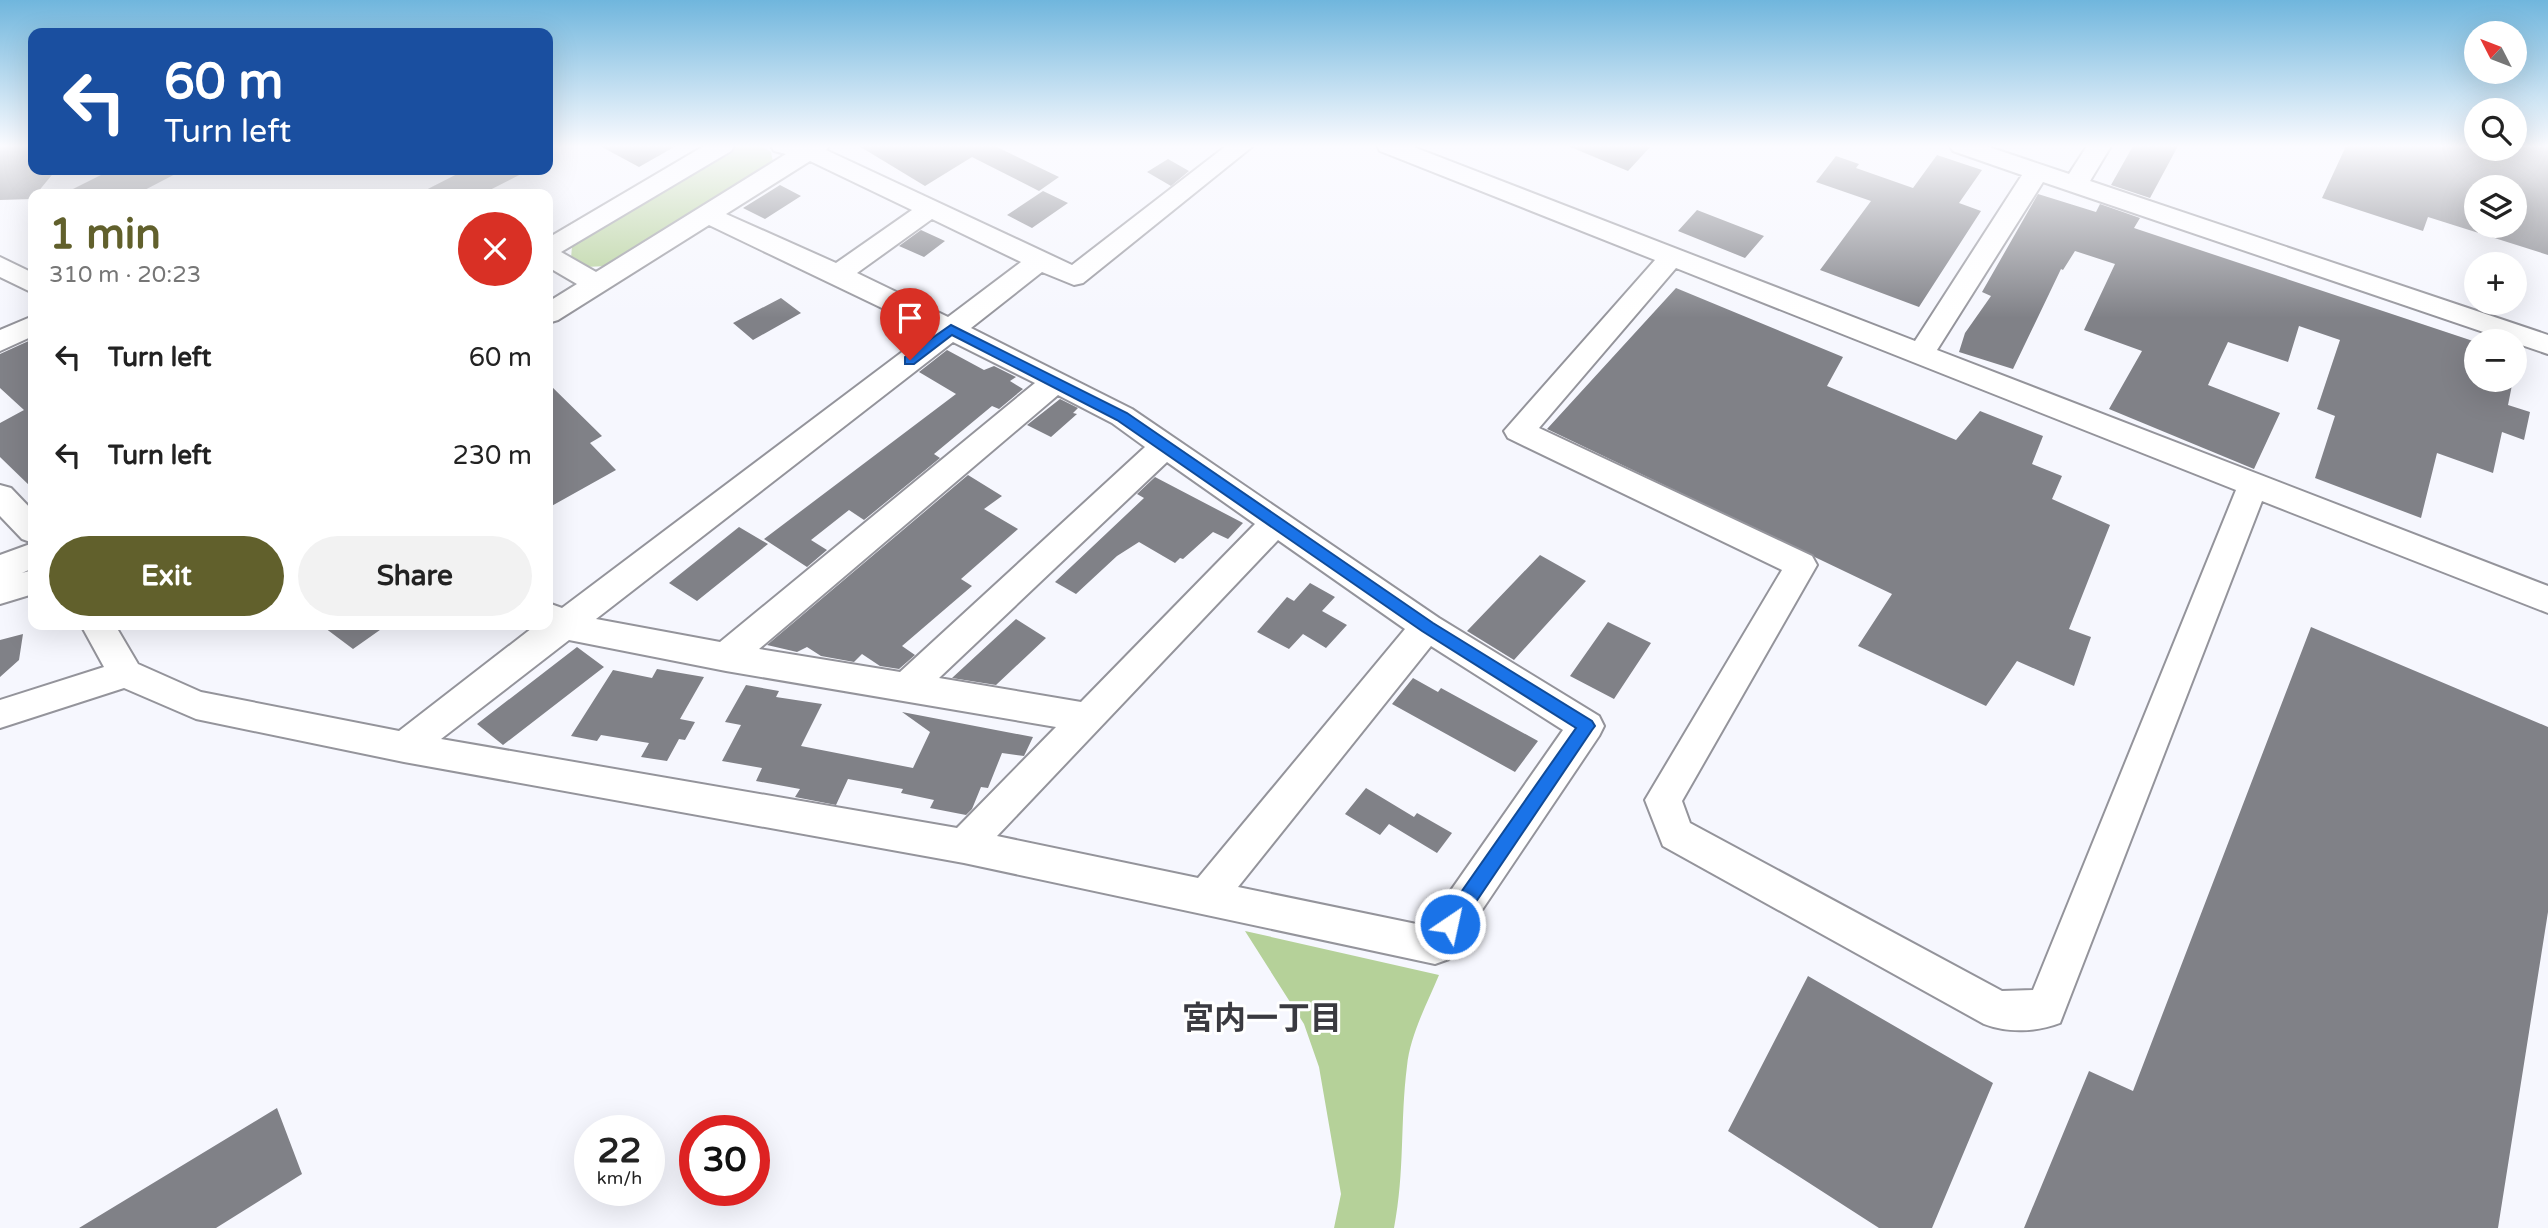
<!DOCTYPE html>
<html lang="en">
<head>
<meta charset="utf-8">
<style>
  :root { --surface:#fff; --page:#f2f2f2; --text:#222; --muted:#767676; --accent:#61602c }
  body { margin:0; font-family:"Varela Round","Noto Sans JP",sans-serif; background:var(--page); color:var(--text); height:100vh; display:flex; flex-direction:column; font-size:26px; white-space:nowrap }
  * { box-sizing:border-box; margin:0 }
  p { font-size:23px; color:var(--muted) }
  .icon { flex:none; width:38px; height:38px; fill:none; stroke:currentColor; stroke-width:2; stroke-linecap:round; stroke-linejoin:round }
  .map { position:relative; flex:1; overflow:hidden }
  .side { position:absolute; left:28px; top:189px; width:525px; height:441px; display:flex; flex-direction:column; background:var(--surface); border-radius:14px; box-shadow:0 7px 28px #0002 }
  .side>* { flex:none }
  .guide { position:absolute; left:28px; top:28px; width:525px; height:147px; border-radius:14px; box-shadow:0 7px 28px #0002; background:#1a4fa0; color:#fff; overflow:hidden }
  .needle { width:46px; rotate:312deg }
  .fabs { position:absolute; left:2464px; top:21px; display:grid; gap:14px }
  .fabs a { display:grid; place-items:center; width:63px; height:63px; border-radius:50%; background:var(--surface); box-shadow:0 7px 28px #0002; font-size:35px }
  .speed { position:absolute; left:574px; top:1115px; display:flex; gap:14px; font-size:35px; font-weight:700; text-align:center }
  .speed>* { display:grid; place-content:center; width:91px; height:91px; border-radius:50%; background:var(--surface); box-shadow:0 7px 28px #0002; line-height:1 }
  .speed small { font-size:18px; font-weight:400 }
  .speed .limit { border:10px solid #d22; background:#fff; color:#111 }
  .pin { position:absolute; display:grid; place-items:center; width:60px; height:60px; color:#fff; margin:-72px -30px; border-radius:50% 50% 50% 0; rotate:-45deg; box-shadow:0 0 7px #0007 }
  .pin .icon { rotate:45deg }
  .me { position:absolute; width:77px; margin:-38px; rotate:34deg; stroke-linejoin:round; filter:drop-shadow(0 0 5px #0008) }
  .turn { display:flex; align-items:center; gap:24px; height:147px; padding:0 21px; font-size:32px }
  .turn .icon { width:91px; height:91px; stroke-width:2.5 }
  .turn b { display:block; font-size:49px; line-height:60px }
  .round { display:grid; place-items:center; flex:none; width:74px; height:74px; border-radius:37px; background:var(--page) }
  .overview { display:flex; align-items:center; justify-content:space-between; height:119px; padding:0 21px }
  h1 { font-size:42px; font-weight:700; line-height:52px; color:var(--accent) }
  .button { display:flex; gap:14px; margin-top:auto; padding:14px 21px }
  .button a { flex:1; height:80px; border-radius:42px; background:var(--accent); color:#fff; font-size:28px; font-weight:700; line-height:80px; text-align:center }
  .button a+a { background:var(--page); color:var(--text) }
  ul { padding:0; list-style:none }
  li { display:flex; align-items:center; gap:21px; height:98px; padding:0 21px }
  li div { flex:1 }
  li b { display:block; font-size:26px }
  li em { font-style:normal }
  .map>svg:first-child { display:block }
  .green { fill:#b5d199 }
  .building { fill:#808187; fill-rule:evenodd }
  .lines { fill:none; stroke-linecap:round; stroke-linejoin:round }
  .minor-casing { stroke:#94949b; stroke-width:4 }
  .minor { fill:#fff; fill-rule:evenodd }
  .route { fill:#1a73e8; stroke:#114b97; stroke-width:2 }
  .labels { text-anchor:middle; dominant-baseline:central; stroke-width:6; stroke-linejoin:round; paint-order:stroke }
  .near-neighbourhood-label { font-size:32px; font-weight:bold; fill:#3a3a40; stroke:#fff }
</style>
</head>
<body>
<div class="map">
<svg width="2548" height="1228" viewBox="0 0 2548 1228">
  <rect width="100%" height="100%" fill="#f6f7fe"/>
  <path class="green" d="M734 146H761L771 152 773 162 608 266 585 267 571 259 572 246 578 239Z
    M1245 931 1439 975C1427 1004 1410 1035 1407 1066 1400 1121 1405 1171 1394 1228H1334L1341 1194 1319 1067 1304 1024Z"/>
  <path class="building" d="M0 146H33V170H56L32 199 0 200Z
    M600 146H676L639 167Z
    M859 146H995L1059 177 1039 191 972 157 925 186Z
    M1568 146H1651L1628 171Z
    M2133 146H2178L2150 198 2111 185Z
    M2346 146H2476V149L2548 146V255L2428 217 2423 231 2322 198ZM2476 187H2515V226H2476Z
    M1937 155 1982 170 1959 203 1981 211 1919 307 1820 270 1871 201 1816 182 1836 156 1859 164 1856 168 1913 188Z
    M1168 159 1189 171 1171 186 1147 172Z
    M111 170H183L137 194H63Z
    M465 170H529L482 194H418Z
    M780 185 801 196 765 219 743 208Z
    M1043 191 1068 203 1032 228 1007 215Z
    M2038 194 2096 212 2100 204 2140 218 2134 228 2476 342V380H2513L2508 405 2530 412 2524 440 2502 432 2493 473 2437 453 2421 518 2315 478 2335 416 2317 409 2340 340 2299 326 2288 362 2228 342 2208 385 2280 413 2254 469 2109 409 2142 351 2084 330 2115 264 2075 251 2063 270 2061 269 2013 369 1959 352 1965 333 1991 296 1982 292Z
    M1697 210 1764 236 1745 258 1678 231Z
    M921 230 945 241 924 257 899 246Z
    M1676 288 1843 357 1827 386 1956 440 1980 411 2043 436 2032 464 2062 476 2052 499 2110 525 2069 629 2091 637 2074 686 2017 661 1986 706 1858 646 1892 594 1547 429Z
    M781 298 801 313 753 340 733 323Z
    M33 339V489L0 457V423L24 410 0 388V354Z
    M947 350 984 370 994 366 1016 377 1010 381 1023 389 999 409 992 406 934 454 940 458 864 520 849 510 811 540 827 550 807 567 764 539 956 394 919 372Z
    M548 383 602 436 590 443 616 470 548 508Z
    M1060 399 1078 408 1073 413 1077 414 1051 437 1027 425Z
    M968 475 1002 496 984 509 1018 529 961 579 972 586 902 646 915 655 899 669 880 666 862 654 854 662 821 656 807 647 797 652 767 645Z
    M1155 477 1243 523 1228 539 1213 532 1183 559 1180 558 1175 563 1139 542 1117 556 1076 594 1055 582 1144 498 1137 494Z
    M739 527 768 544 697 601 669 583Z
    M1540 555 1586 581 1514 660 1467 631Z
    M1310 583 1335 597 1322 611 1347 625 1326 648 1303 634 1289 649 1257 632 1287 597 1294 601Z
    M1016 619 1046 638 996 685 952 678Z
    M1608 622 1651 643 1614 699 1570 676Z
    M321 625H387L353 649Z
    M2311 627 2548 727V912L2498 1228H2024L2089 1071 2133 1091Z
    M23 634 19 660 0 677V640Z
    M577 647 604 667 503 745 477 724Z
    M657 669 704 677 680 719 695 722 685 740 679 739 667 761 641 757 649 743 601 735 597 741 571 736 613 670 652 678Z
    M1413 678 1438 692 1441 688 1538 741 1515 772 1392 704Z
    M746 685 779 691 776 697 822 704 801 746 913 768 930 732 902 712 1033 737 1024 756 1002 753 988 788 981 787 972 809 966 815 930 808 934 800 901 793 903 789 848 779 836 805 795 797 800 789 756 781 762 768 722 761 741 725 725 722Z
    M1366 788 1414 817 1417 813 1452 833 1437 853 1389 824 1380 835 1345 814Z
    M1808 976 1993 1083 1932 1228H1879L1728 1131Z
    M277 1108 302 1174 216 1228H79Z"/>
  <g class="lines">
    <g class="minor-casing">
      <path id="minor" d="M704 146H734L731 151 561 252 596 272 786 154 774 151 771 146H829L826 150 1072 265 1226 146H1253L1083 283 1074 285 1042 272 971 328 1132 409 1439 618 1599 716 1604 726 1599 736 1449 959 1435 964 964 863 404 762 196 719 124 688 0 728V700L104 667 81 625H115L138 664 201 692 399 731 536 625H548V603L562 608 930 331 709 225 558 320 548 323V302L577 284 548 267V238ZM810 161 912 210 836 263 726 214ZM932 219 1021 262 948 317 857 273ZM953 342 1035 383 720 642 596 619ZM1058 395 1112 423 1145 447 900 672 759 649ZM1167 462 1255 524 1081 702 939 678ZM1278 540 1405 629 1198 878 997 836ZM569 640 726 671 1056 727 957 828 441 739ZM1431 646 1563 730 1426 926 1238 887Z
        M1377 146H1411L1915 341 2022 175 1953 151 1950 146H1986L2069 174 2087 146H2111L2090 181 2548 335V354L2043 182 1937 350 2548 586V613L2262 501 2060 1023C2037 1032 2007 1033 1984 1024L1663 846 1645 800 1782 570 1508 438 1504 431 1655 260 1380 151ZM1676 268 2236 490 2033 990 2002 991 1690 823 1682 801 1817 565 1812 556 1539 428Z
        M0 257 33 273V293L0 277Z
        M33 316V336L0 351V330Z
        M0 485 11 488 33 511V543L22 539 0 516Z
        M33 543V568L22 573 33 570V594L0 604V555Z"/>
    </g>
    <use href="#minor" class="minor"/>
  </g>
  <linearGradient id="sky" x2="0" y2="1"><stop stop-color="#70b6dd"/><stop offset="0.46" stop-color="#fbfbff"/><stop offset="1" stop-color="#fbfbff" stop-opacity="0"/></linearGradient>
  <rect width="2548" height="318" fill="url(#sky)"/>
  <path class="route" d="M951 325 1127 413 1433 623 1592 721 1595 726 1592 730 1457 930 1450 933 1443 930 1441 924 1443 918 1576 728 1422 631 1117 420 952 335 914 364H905V357Z"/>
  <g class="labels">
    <g class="near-neighbourhood-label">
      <text x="1262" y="1019">宮内一丁目</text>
    </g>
  </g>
</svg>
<div class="fabs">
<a><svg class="needle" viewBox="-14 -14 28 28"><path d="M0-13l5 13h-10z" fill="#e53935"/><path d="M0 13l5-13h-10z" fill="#767676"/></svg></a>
<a><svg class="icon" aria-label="search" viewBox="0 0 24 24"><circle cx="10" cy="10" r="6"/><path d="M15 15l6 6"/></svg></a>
<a><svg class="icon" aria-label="layers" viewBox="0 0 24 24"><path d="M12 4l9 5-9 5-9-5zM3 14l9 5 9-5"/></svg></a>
<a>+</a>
<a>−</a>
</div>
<div class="speed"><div>22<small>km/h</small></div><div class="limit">30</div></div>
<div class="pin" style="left:910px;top:360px;background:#d93025"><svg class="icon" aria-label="arrive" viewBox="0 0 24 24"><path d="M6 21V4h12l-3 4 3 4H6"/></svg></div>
<svg class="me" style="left:1450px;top:924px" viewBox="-20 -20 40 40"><circle r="17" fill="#1a73e8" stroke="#fff" stroke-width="3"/><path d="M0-11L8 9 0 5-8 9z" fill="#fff"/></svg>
<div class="guide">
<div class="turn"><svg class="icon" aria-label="left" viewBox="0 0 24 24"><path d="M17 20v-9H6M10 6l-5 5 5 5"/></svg><div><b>60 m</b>Turn left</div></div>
</div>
<section class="side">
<div class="overview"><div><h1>1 min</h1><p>310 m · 20:23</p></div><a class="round" style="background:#d93025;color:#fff"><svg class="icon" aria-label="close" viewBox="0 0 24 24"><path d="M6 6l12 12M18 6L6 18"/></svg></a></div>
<ul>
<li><svg class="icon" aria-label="left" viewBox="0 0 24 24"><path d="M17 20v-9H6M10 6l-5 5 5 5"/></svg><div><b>Turn left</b></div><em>60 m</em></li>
<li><svg class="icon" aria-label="left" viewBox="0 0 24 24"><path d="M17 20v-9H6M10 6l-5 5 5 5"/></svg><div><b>Turn left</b></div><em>230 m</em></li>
</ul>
<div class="button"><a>Exit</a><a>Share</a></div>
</section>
</div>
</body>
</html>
